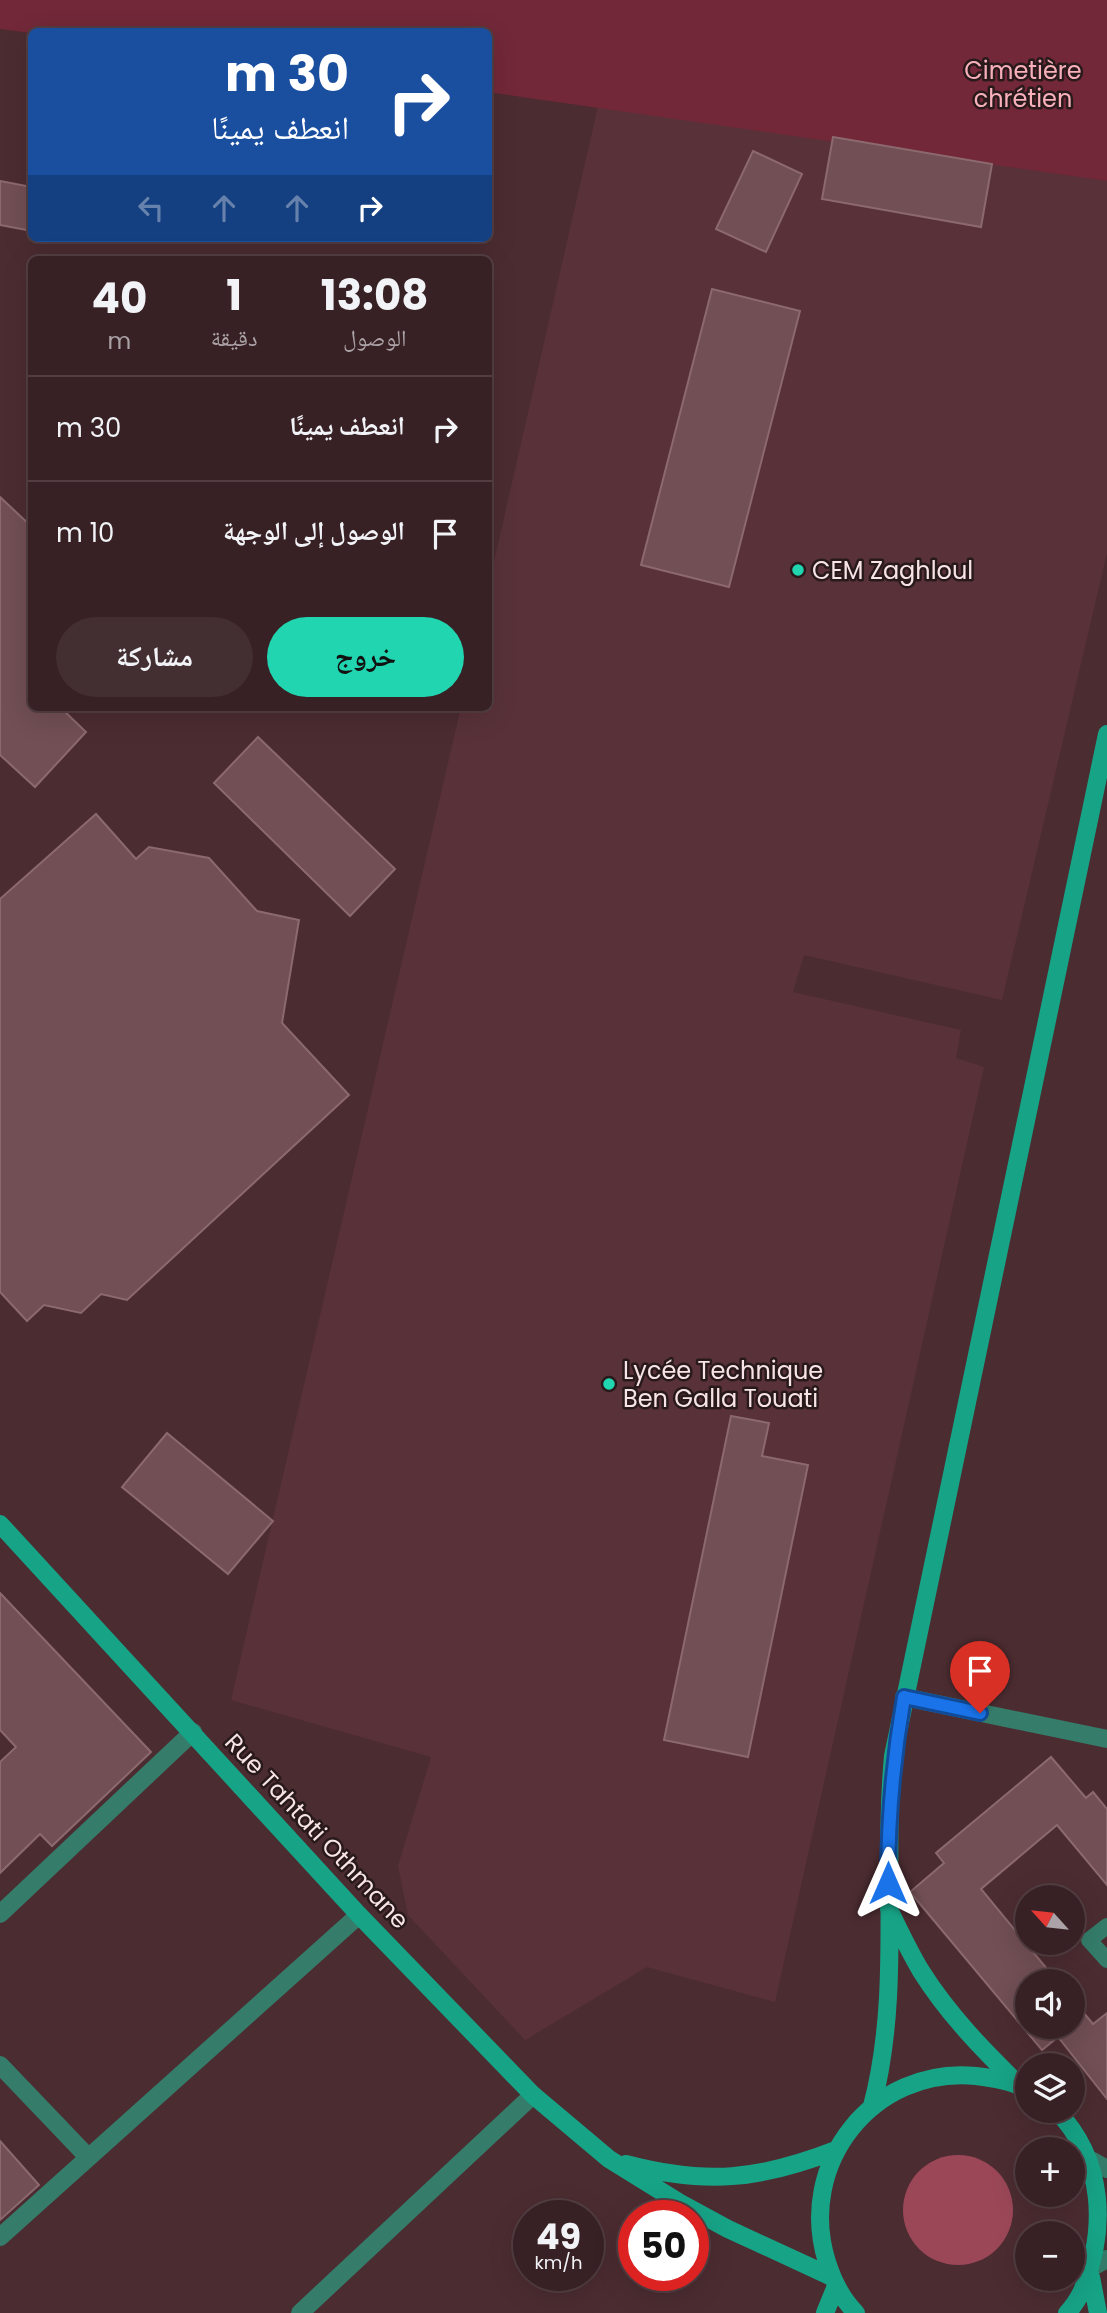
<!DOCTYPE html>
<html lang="ar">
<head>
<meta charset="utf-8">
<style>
  :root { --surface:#382125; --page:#432e32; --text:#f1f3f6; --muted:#aba3a7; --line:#523e42; --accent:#20d5b0 }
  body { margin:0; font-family:Poppins,"Noto Naskh Arabic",sans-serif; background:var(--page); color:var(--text); direction:rtl; height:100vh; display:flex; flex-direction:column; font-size:26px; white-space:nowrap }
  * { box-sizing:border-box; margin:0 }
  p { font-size:23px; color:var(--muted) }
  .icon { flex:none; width:38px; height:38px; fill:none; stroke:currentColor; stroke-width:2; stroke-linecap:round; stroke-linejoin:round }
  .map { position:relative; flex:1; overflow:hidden; direction:ltr }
  .panel { position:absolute; left:28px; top:256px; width:464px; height:455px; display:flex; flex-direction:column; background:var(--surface); border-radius:10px; box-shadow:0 7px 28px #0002,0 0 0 2px var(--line); direction:rtl }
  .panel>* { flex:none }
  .guide { position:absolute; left:28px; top:28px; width:464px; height:214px; border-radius:10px; box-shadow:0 7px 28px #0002,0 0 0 2px var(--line); direction:rtl; background:#1a4fa0; color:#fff; overflow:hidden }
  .needle { width:46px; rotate:297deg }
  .buttons { position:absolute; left:1015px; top:1885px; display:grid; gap:14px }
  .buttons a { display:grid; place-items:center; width:70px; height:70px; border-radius:50%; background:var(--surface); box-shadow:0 7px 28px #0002,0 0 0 2px var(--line); font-size:35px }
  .speed { position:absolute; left:513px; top:2200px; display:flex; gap:14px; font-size:35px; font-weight:700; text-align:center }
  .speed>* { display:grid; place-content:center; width:91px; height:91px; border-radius:50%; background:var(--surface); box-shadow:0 7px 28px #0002,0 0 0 2px var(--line); line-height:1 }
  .speed small { font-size:18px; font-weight:400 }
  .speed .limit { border:10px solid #d22; background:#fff; color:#111 }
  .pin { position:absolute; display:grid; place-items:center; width:60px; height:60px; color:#fff; margin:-72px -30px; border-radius:50% 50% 50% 0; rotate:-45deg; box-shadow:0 0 7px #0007 }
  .pin .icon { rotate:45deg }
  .me { position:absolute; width:77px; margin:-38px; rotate:0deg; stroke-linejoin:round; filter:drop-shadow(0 0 5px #0008) }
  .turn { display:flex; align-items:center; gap:24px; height:147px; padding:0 28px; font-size:32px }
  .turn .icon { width:91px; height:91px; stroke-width:2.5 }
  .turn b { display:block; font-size:49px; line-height:60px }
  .lanes { display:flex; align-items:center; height:66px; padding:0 28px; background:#0003; justify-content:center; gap:35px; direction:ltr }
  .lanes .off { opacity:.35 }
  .eta { display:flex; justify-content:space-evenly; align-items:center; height:119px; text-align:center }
  .eta b { font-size:42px; font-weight:700; line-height:49px }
  .action { display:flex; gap:14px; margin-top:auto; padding:14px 28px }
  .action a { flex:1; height:80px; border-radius:42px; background:var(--accent); color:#111; font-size:28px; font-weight:700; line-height:80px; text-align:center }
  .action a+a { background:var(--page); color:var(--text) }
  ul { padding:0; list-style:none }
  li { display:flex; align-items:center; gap:21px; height:105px; padding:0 28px; border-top:2px solid var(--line) }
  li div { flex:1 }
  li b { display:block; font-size:26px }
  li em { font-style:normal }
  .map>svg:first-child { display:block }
  .built { fill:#593239 }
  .green { fill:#722838 }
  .water { fill:#9b4758 }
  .building { fill:#714f54; stroke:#8c696e; stroke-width:2 }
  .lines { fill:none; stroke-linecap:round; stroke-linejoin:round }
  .service { stroke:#357c6a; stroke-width:16 }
  .minor { stroke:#357c6a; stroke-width:18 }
  .secondary { stroke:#17a386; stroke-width:18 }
  .route-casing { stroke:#114b97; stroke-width:18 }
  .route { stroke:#1a73e8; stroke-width:12 }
  .poi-dot { fill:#20d5b0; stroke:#28191b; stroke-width:2.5 }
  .labels { text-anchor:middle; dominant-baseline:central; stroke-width:5; stroke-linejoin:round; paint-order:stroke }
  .park-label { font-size:24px; fill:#f9b0bb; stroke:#28191b }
  .poi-label { font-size:24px; fill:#f8e4e6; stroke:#28191b; text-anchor:start }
  .street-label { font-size:24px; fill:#f8e4e6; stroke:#28191b }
</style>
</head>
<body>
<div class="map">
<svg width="1107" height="2313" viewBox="0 0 1107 2313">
  <rect width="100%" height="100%" fill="#4b2c31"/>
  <path class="built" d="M598 106 1107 181V553L1002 1000 804 955 793 992 961 1030 956 1058 984 1067 775 2002 647 1967 525 2040 408 1915 398 1866 431 1757 231 1700 461 707H488V588Z"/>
  <path class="green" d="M0 0H1107V181L488 92V32L31 33 0 29Z"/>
  <path class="water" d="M903 2210a55 55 0 1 1 110 0a55 55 0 1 1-110 0Z"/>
  <path class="building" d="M833 137 992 164 981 227 822 199Z
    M753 151 802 174 766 252 716 229Z
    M0 181 32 187V231L0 225Z
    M712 289 800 311 729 587 641 565Z
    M0 497 32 527V707H60L86 732 35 787 0 755Z
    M258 737 395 869 350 916 214 783Z
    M96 814 136 859 149 847 209 858 257 911 299 920 282 1023 349 1095 127 1300 101 1294 81 1313 44 1305 27 1321 0 1292V899Z
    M731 1416 769 1423 762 1456 808 1465 748 1757 664 1740Z
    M167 1433 273 1521 228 1574 122 1487Z
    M0 1593 151 1752 52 1846 40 1834 0 1873V1762L16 1747 0 1730Z
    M1051 1757 1086 1798 1093 1792 1107 1809V1885L1057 1825 981 1889 1057 1981H1027V2026H1073V2000L1093 2024 1107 2013V2099L1058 2037 1042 2050 910 1892 944 1863 936 1853Z
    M0 2141 39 2185 0 2220Z"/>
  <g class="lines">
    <path class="service" d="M1107 1926 1089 1940 1107 1960"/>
    <path class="minor" d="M904 1697 1107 1739
      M0 1914 193 1732
      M0 2065 87 2156
      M1093 2161 1107 2169
      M0 2237 359 1915
      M1096 2265 1107 2259
      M300 2313 533 2095"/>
    <path class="secondary" d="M0 1524 359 1915 533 2095 609 2159 680 2203 728 2229 832 2277
      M889 1909C899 1930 909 1951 921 1971 948 2014 983 2050 1019 2085
      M872 2106C902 1993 882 1872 893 1756L1107 734
      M1056 2110C1105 2161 1107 2229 1082 2291 1078 2299 1073 2307 1067 2313
      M626 2164C706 2185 759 2180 836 2150
      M1091 2277 1098 2313
      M825 2313 836 2286
      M856 2313C842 2299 833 2281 827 2262 796 2164 873 2066 976 2076 993 2078 1013 2081 1027 2090"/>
  </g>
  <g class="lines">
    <g class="route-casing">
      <path id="route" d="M888 1883C888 1819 893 1760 904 1697L980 1713"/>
    </g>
    <use href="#route" class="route"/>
  </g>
  <g class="poi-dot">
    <circle cx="798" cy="570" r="7"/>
    <circle cx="609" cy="1384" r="7"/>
  </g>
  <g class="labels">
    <g class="park-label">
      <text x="1023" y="70">Cimetière<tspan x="1023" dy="28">chrétien</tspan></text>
    </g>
    <g class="poi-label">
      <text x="812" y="570">CEM Zaghloul</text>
      <text x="623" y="1370">Lycée Technique<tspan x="623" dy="28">Ben Galla Touati</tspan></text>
    </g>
    <g class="street-label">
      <text transform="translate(317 1831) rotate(47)">Rue Tahtati Othmane</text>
    </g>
  </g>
</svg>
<div class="buttons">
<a><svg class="needle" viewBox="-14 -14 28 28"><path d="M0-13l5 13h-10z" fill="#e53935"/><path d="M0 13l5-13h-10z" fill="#aba3a7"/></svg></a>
<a><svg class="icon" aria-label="sound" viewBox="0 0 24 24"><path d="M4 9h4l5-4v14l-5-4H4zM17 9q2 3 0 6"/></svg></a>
<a><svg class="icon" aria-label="layers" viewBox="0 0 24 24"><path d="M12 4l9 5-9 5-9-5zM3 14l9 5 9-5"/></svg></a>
<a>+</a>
<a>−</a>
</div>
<div class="speed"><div>49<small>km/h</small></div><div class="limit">50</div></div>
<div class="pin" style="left:980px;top:1713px;background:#d93025"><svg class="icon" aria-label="arrive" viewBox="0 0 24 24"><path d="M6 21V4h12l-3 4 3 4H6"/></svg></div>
<svg class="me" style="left:888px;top:1883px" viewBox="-20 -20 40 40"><path d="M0-17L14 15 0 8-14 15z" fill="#1a73e8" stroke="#fff" stroke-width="4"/></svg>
<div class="guide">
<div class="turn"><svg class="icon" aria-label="right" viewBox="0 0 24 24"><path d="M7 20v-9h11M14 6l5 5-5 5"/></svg><div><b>30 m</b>انعطف يمينًا</div></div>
<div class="lanes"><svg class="icon off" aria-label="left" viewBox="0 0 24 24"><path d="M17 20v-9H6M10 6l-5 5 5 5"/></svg><svg class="icon off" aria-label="ahead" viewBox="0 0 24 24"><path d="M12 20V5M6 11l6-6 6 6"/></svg><svg class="icon off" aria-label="ahead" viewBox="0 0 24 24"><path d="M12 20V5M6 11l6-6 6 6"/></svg><svg class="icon" aria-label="right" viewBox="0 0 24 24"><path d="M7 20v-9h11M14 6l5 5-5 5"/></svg></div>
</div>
<section class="panel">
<div class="eta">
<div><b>13:08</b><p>الوصول</p></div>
<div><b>1</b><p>دقيقة</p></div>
<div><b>40</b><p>m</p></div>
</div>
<ul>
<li><svg class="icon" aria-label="right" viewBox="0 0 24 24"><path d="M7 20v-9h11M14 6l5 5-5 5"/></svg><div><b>انعطف يمينًا</b></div><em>30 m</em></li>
<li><svg class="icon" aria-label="arrive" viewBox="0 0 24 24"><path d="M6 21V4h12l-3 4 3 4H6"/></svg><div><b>الوصول إلى الوجهة</b></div><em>10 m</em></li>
</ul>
<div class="action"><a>خروج</a><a>مشاركة</a></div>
</section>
</div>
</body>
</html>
